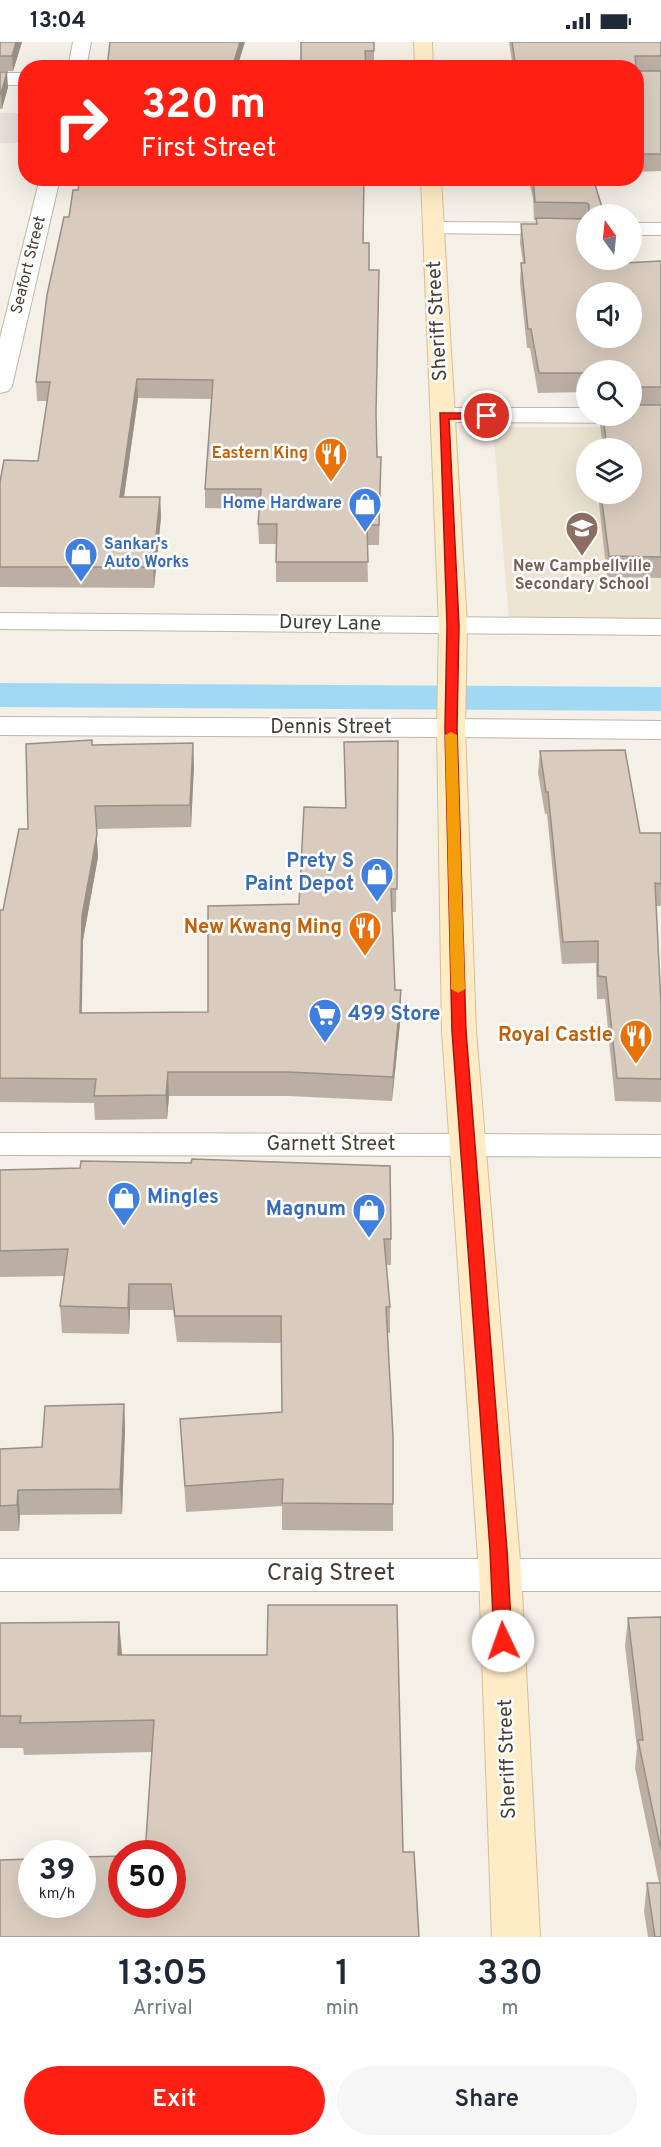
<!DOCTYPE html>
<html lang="en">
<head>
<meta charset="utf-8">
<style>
  :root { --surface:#fff; --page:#f6f6f7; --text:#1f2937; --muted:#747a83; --accent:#ff2013 }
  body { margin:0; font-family:Overpass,sans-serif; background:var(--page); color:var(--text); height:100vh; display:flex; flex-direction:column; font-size:22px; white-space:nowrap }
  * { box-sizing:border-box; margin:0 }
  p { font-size:20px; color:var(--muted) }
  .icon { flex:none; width:33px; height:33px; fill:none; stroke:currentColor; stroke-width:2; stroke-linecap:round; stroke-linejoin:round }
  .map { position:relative; height:1895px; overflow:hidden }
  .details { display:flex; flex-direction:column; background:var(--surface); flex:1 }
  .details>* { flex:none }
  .guide { position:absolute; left:18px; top:18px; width:626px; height:126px; border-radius:24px; box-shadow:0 6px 24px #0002; background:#ff2013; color:#fff; overflow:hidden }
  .needle { width:39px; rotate:345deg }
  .fabs { position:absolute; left:576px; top:162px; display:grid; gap:12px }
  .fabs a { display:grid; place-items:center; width:66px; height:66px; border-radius:50%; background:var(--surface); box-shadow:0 6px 24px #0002; font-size:30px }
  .speed { position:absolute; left:18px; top:1798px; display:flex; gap:12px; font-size:30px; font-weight:700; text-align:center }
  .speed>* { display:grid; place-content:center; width:78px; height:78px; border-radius:50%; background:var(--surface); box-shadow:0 6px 24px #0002; line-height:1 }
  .speed small { font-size:15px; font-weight:400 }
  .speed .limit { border:9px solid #d22; background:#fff; color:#111 }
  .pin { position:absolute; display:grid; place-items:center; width:51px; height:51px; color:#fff; margin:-26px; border:3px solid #fff; border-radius:50%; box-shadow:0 2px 6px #0007 }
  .me { position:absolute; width:66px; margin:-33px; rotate:357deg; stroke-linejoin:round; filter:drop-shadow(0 0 4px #0008) }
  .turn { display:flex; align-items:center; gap:21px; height:126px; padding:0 24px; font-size:27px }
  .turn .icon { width:78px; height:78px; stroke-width:2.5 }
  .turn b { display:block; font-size:42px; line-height:51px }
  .eta { display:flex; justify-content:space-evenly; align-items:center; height:102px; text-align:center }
  .eta b { font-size:36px; font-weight:600; line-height:42px }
  .primary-button { display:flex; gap:12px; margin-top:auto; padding:12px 24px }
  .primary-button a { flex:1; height:69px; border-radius:36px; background:var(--accent); color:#fff; font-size:24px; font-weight:600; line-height:69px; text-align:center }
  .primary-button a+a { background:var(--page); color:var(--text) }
  .status { display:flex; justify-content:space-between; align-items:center; height:42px; padding:0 30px; background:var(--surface); direction:ltr }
  .status svg { height:16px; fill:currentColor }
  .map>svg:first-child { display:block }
  .residential { fill:#e8e0d5 }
  .education { fill:#ede3d1; fill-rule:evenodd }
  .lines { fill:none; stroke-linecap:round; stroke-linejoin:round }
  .canal { fill:#a2d9f2; fill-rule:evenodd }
  .minor-casing { stroke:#c0b6a9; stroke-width:2 }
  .tertiary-casing { stroke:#c0b6a9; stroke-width:2 }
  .secondary-casing { stroke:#d5be96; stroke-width:2 }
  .minor { fill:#fff; fill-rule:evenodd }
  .tertiary { fill:#fff; fill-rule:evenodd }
  .secondary { fill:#ffecc6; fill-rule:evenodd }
  .wall { fill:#bbafa4 }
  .shaded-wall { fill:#988f86 }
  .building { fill:#d9ccbf; stroke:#988f86; stroke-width:1.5; fill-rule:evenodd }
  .route { fill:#ff2013; stroke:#a6150c; stroke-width:1.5 }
  .slow { fill:#f59e0b }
  .labels { text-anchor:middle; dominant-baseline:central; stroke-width:5; stroke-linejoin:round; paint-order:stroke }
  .far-street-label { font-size:16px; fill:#473f36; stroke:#fff }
  .far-food-label { font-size:16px; font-weight:bold; fill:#c56008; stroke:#fff; text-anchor:end }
  .far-shop-label { font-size:16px; font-weight:bold; fill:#366cbe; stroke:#fff; text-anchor:end }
  .far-education-label { font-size:16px; font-weight:bold; fill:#785e54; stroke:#fff }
  .street-label { font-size:20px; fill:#473f36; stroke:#fff }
  .shop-label { font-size:20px; font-weight:bold; fill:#366cbe; stroke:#fff; text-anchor:end }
  .food-label { font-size:20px; font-weight:bold; fill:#c56008; stroke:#fff; text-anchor:end }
  .near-street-label { font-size:24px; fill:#473f36; stroke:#fff }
</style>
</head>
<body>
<div class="status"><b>13:04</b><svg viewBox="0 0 49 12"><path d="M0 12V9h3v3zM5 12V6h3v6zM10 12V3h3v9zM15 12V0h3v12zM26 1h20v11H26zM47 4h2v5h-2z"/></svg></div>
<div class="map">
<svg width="661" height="1895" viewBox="0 0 661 1895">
  <rect width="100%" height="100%" fill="#f4efe7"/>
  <path class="residential" d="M0 71H25V101H0Z"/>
  <path class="education" d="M493 385H661V579L509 578ZM586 406H632V452H586Z"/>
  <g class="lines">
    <path class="canal" d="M0 641 661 645V669L0 665Z"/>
    <g class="minor-casing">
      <path id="minor" d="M73 0H91L86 26H68Z
        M40 136H60L12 344 8 349 0 351V296Z
        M434 180 586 181V193L426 191 423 186 426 181Z
        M632 181H661V193H632Z
        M443 366H586V374H632V367H661V381L443 380 434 378 431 373 434 368Z
        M0 571 661 577V593L0 587Z
        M451 677 661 679V697L451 695 441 692 437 686 441 680Z
        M469 1092 661 1093V1115L469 1114 456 1111 451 1103 456 1095Z
        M0 1517H661V1549H0Z"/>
    </g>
    <g class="tertiary-casing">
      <path id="tertiary" d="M0 31H26V43H0Z
        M0 675 451 677 461 680 465 686 461 692 451 695 0 693Z
        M0 1091 469 1092 482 1095 487 1103 482 1111 469 1114 0 1113Z"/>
    </g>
    <g class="secondary-casing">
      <path id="secondary" d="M414 0H432L433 26H415Z
        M421 136H441L467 584 465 686 476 989 521 1531 540 1895H492L479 1531 442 989 437 686 439 584Z"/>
    </g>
    <use href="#minor" class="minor"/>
    <use href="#tertiary" class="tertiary"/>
    <use href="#secondary" class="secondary"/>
  </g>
  <path class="wall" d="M0 0H22L13 29H0Z
    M301 0 374 9V25H366Z
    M509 0H661V129L636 130V26H513Z
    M0 30 8 45 2 67H0Z
    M528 136H593L604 172H586V218L624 221 661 219V536L607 535 598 452H632V406H603L600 383V374H632V328H586V350L538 351 530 306H527L520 240 521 221H523L520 201 521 182H536V178H534L533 156Z
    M363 201 369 228 377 415H381L379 503H367L368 540H276V502H259L258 482 260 467 205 466V447L211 357 138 356 124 455H160L161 475 154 546 0 545V440L38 419 47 359H37L36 340Z
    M398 699 396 870H392L395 948H401V971L392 1059 289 1054H169L167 1077 95 1078 94 1061 0 1060V868H3L28 787 92 703 194 723 191 785 96 787 98 815 83 898 82 971 208 970 299 862 345 766 344 700Z
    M540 709 640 791H661V864H656L661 963V1060L615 1059 605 957H597L596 921 562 922 547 772H545L538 731Z
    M0 1128 391 1197V1223H386L390 1265V1291H387L393 1462V1489L282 1488V1464L186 1470 180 1377 282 1370 281 1301 177 1300 173 1268H130L129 1292 62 1291 60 1264 64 1234 0 1235Z
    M124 1362 125 1387 122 1472 20 1473 19 1489H0V1407L42 1405Z
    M397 1563 172 1863 152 1710 24 1713 23 1706H0V1581L121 1613H267Z
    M661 1575V1895H648L644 1869 647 1841H659L635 1726 637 1706 625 1604 628 1576Z"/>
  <path class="shaded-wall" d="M16 0H22L13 29 12 14Z
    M240 0H245L237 26H232Z
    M7 30 8 45 2 67 1 52Z
    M137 337 138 356 121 475 120 455Z
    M160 455 161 475 154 546 153 525Z
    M193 701 194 723 191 785 190 763Z
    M95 764 98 815 83 898 81 995 80 971 82 874Z
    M401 948V971L392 1059 393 1035Z
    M168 1030 169 1054 167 1077 166 1053Z
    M129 1242 130 1268 129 1292 128 1266Z
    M124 1362 125 1387 122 1472 120 1447Z
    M18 1448 20 1473 19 1489 17 1463Z
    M119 1580 122 1612 120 1645 118 1613Z"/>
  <path class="building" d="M0 0H16L12 14H0Z
    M110 0H240L232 26H107Z
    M301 0H374V9H365L366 26H301Z
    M512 0H661V14H635L636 26H516Z
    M636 29H661V112H636Z
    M0 30H7L1 52H0Z
    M80 136H364L363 201H369V228H379L376 371 377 415H381L379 483H367L368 520H276L277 482H258L261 447H205L213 338 137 337 120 455H160L153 525H0V440L4 418 38 419 50 340H36L47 253 64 175H69L73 148H78Z
    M533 136H593L604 172H589V163L587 161 535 160Z
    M536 176 586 177V218H623L624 221 661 219V345H633L632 351V328H586V331H539L531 287H528L521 221H525L521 182H537ZM586 250H632V296H586Z
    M632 363H661V515L609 514 601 452H632V406H607L603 374H632Z
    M92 698V703L193 701 190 763 95 764 97 792 82 874 80 971 208 970V864L299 862 304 765 346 766 344 700 398 699 397 847H391L395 948H401L393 1035 289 1030H168L166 1053 94 1054 96 1037 0 1036V868H3L19 787H28L26 702Z
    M625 708 640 791H661V842L655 841 661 963V1037L617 1036 606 935 598 934V899L563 900 548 750H546L540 709Z
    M192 1117 390 1124 391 1197H384L390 1265H386L393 1394V1462L282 1461 283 1437 185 1444 180 1377 282 1370 281 1274H175L171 1242H129L128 1266 60 1264 68 1207 0 1209V1128L80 1126 81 1119 191 1121Z
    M124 1362 120 1447 18 1448 17 1463 0 1464V1407L42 1405 45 1364Z
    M268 1563H397L403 1810H414L419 1895H0V1818L32 1817V1863H82V1815L122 1814V1863H172V1812H145L154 1678 20 1681 21 1674H0V1581L119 1580 118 1613H267Z
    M661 1575V1808L638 1698H643L628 1576Z
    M647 1841H661V1895H655Z"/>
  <path class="route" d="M440 371H487L492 374 487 377H449L459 584 457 686 466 989 507 1508 512 1599 509 1604 503 1606 497 1604 494 1599 490 1508 452 989 445 686 447 584Z"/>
  <path class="slow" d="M451 690 457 693 465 947 458 951 451 947 445 693Z"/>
  <defs>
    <g id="restaurant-pin" transform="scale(1.725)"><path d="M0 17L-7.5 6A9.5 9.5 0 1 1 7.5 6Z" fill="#e8710a" stroke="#fff"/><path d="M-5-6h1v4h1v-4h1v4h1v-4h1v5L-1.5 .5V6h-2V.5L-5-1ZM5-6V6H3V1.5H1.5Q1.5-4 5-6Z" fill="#fff"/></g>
    <g id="shop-pin" transform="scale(1.725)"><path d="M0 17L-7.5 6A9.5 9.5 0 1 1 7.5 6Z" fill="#3f7fe0" stroke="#fff"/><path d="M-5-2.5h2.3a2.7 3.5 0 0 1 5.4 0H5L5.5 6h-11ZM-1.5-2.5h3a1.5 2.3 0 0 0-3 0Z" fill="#fff"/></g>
    <g id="school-pin" transform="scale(1.725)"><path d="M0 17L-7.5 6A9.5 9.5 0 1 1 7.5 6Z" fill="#8d6e63" stroke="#fff"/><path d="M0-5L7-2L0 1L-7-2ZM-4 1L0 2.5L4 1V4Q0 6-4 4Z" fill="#fff"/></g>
    <g id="supermarket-pin" transform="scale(1.725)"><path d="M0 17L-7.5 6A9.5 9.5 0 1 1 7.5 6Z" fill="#3f7fe0" stroke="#fff"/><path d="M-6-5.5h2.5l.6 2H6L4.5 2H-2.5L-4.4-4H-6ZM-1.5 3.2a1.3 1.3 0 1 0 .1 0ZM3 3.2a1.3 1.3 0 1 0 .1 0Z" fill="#fff"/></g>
  </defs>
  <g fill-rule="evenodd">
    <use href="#restaurant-pin" x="331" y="412"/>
    <use href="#shop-pin" x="365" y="462"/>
    <use href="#school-pin" x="582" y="486"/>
    <use href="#shop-pin" x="81" y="512"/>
    <use href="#shop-pin" x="377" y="832"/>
    <use href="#restaurant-pin" x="365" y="886"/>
    <use href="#supermarket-pin" x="325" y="973"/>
    <use href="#restaurant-pin" x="636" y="994"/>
    <use href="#shop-pin" x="124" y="1156"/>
    <use href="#shop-pin" x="369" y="1168"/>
  </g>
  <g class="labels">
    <g class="far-street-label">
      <text transform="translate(29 223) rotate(-76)">Seafort Street</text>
    </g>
    <g class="far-food-label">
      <text x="308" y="412">Eastern King</text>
    </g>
    <g class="far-shop-label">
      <text x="342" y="462">Home Hardware</text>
      <text x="104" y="503" text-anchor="start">Sankar's<tspan x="104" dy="18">Auto Works</tspan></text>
    </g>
    <g class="far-education-label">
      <text x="582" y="525">New Campbellville<tspan x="582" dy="18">Secondary School</tspan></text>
    </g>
    <g class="street-label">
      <text transform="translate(438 279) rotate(-93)">Sheriff Street</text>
      <text transform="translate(330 582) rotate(1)">Durey Lane</text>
      <text x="331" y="686">Dennis Street</text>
      <text x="331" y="1103">Garnett Street</text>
      <text transform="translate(508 1717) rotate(-92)">Sheriff Street</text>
    </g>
    <g class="shop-label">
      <text x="354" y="820">Prety S<tspan x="354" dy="23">Paint Depot</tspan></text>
      <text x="348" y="973" text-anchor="start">499 Store</text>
      <text x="147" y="1156" text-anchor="start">Mingles</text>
      <text x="346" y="1168">Magnum</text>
    </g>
    <g class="food-label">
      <text x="342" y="886">New Kwang Ming</text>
      <text x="613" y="994">Royal Castle</text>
    </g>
    <g class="near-street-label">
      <text x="331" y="1532">Craig Street</text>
    </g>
  </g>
</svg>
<div class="fabs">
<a><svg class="needle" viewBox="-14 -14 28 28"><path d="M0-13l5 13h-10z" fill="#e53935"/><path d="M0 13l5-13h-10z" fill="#747a83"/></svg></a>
<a><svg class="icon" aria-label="sound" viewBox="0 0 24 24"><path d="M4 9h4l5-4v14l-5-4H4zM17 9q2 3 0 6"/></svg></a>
<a><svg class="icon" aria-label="search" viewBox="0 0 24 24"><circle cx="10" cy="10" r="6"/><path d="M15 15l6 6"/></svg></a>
<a><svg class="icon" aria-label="layers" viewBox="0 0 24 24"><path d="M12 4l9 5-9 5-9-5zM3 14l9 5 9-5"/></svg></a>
</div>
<div class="speed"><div>39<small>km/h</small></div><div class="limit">50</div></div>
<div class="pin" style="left:487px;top:374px;background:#d93025"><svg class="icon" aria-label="arrive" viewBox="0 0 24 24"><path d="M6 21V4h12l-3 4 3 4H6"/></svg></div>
<svg class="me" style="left:503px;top:1599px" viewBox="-20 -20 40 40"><circle r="19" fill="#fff"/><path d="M0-13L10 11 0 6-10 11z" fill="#ff2013"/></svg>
<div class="guide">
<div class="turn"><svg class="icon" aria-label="right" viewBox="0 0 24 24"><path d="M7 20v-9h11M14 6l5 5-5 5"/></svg><div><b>320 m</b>First Street</div></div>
</div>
</div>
<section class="details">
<div class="eta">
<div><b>13:05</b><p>Arrival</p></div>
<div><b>1</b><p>min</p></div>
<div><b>330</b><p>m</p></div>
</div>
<div class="primary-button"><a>Exit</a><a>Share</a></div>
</section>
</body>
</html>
